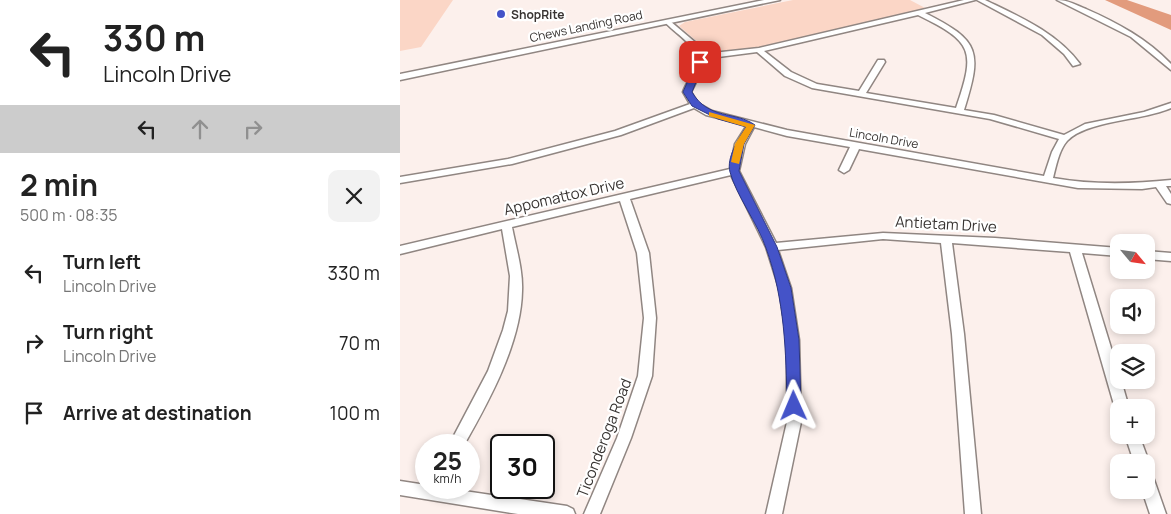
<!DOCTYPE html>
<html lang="en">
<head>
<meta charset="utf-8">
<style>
  :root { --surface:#fff; --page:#f2f2f2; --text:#222; --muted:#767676 }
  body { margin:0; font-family:Manrope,sans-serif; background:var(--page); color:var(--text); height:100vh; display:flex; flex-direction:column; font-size:19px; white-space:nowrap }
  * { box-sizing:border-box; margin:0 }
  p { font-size:16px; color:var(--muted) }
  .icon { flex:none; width:28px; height:28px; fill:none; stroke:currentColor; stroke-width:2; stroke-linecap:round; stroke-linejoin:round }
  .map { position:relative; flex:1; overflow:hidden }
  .panel { display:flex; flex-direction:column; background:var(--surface); width:400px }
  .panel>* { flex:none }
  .top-card { background:#fff; color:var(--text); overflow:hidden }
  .needle { width:32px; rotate:119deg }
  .tools { position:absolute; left:710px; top:234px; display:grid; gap:10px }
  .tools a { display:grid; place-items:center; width:45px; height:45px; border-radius:10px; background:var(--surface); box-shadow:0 2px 8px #0003; font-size:25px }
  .speed { position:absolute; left:15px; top:434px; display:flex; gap:10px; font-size:25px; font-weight:700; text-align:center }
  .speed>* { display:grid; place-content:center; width:65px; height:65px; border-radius:50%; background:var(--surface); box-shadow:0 2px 8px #0003; line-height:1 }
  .speed small { font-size:12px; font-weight:400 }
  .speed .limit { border:2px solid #111; border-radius:8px; background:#fff; color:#111 }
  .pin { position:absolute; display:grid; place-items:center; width:42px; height:42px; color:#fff; margin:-21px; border-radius:10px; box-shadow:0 2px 8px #0006 }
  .me { position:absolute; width:55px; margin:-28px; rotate:359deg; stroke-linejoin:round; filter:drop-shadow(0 0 4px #0008) }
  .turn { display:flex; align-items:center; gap:18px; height:105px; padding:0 20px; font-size:22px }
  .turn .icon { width:65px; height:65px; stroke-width:2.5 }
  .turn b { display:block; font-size:35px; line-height:42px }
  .lanes { display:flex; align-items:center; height:48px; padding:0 20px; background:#0003; justify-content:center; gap:25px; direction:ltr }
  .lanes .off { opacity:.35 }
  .round { display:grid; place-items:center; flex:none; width:52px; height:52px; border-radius:10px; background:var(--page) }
  .headline { display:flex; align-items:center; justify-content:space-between; height:85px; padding:0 20px }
  h1 { font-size:30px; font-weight:700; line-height:38px }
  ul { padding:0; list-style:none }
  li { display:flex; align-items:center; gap:15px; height:70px; padding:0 20px }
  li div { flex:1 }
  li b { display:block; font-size:19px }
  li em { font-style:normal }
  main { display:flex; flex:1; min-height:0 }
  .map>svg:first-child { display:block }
  .green { fill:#fbd6c6 }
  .forest { fill:#e29b7d }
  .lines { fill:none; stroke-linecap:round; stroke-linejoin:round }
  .minor-casing { stroke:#908682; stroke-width:3 }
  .major-casing { stroke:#908682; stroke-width:3 }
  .minor { fill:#fff; fill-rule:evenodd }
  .major { fill:#fff; fill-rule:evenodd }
  .route { fill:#4453c8; stroke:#2c3682 }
  .slow { fill:#f59e0b }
  .poi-dot { fill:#4453c8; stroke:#fff; stroke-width:2 }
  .labels { text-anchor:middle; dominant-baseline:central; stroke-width:4.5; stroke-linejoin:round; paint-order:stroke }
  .far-poi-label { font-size:12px; font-weight:bold; fill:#383432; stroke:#fff; text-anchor:start }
  .far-street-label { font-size:12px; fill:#383432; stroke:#fff }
  .street-label { font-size:15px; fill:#383432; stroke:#fff }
</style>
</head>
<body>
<main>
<section class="panel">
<div class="top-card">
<div class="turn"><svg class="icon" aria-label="left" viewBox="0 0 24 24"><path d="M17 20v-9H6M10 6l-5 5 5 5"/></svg><div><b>330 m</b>Lincoln Drive</div></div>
<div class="lanes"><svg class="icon" aria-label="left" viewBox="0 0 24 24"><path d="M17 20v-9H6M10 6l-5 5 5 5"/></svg><svg class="icon off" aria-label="ahead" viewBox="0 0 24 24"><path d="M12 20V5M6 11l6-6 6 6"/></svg><svg class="icon off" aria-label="right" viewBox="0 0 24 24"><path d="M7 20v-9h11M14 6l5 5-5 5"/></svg></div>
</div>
<div class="headline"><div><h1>2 min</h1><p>500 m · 08:35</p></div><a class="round"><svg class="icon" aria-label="close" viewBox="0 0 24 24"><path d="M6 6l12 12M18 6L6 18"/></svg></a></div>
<ul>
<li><svg class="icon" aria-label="left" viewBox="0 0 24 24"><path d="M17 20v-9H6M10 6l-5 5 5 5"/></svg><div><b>Turn left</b><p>Lincoln Drive</p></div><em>330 m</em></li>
<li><svg class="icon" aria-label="right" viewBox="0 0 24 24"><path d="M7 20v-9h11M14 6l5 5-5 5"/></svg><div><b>Turn right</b><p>Lincoln Drive</p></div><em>70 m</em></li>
<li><svg class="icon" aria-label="arrive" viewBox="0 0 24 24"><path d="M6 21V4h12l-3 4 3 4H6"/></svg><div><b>Arrive at destination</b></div><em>100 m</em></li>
</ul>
</section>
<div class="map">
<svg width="771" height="514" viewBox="0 0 771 514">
  <rect width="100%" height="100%" fill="#fcf0ec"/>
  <path class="green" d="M0 0H53L21 47 0 51Z
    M393 0H510L527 9 351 49 311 53 304 51 300 44 279 26 285 22Z"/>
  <path class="forest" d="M705 0H727L771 15V30Z"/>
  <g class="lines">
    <g class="minor-casing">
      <path id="minor" d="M564 0H575L525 13C581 41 582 52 564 110L594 115 664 135 685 124 744 112 771 103V108C742 121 687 120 667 141 659 150 656 166 653 178 692 185 732 184 771 180V186H766L771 194V204L767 203 756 187 742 189 678 188 459 149 449 170 444 173 439 170 450 147 387 136 354 127 345 144 339 171 376 243 483 233 595 238 719 248V256L682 253 719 374V380H721L729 408H719V413L715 408 670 252 552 243 564 334 581 514H565L552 334 541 243 483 239 378 250 391 288 399 340 401 422 382 514H366L387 422V340L379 288 366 247 331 175 230 199 249 253 256 318 252 376 231 438 200 514H184L217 438 238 376 244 318 237 253 220 201 112 227C116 248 123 270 122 291 121 343 89 401 64 445H49L88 371 103 330 108 311 110 276 102 229 0 254V246L330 169 335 144 347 125 306 115 294 108 221 135 112 164 0 183V177L108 159 215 131 290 104 283 92C286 83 293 75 295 66 301 46 276 35 265 22L266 21H270L296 43 303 54 359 48ZM518 15C573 42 576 50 556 108L466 93 485 62 484 60H478L459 91 417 84 391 72 364 51ZM357 52 385 76 412 88 590 119 659 139 652 152 644 176 387 130 312 111 298 103 291 92 302 70 303 59Z
        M577 0H585C620 17 656 32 680 64L673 66 664 54 642 35Z
        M657 0C668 0 676 5 686 9 718 23 747 39 771 64V70L731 37Z
        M746 251 771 253V261L746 259Z
        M725 435H739L749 462 746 467V462H734Z
        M746 472 752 474 766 514H750L742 490H746Z
        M0 481 26 485V488H44L167 506 173 509 175 514H118L0 495Z"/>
    </g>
    <g class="major-casing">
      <path id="major" d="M364 0H380L0 80V74Z"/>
    </g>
    <use href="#minor" class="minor"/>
    <use href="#major" class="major"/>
  </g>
  <path class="route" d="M297 60 304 62 292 92C308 120 336 111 355 125L344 144 339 171 377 247 391 288 399 340 401 406 399 410H389L387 406C386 352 385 300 366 248 358 224 336 195 330 172 326 158 339 138 346 127L318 119 292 106 283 92Z"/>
  <path class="slow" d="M309 112 355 125 344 144 339 164 331 162 335 144 346 127 309 116Z"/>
  <circle class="poi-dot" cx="101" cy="14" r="5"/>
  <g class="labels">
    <g class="far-poi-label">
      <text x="111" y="14">ShopRite</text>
    </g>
    <g class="far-street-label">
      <text transform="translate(186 26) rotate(-12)">Chews Landing Road</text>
      <text transform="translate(484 138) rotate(10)">Lincoln Drive</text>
    </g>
    <g class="street-label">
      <text transform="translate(164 196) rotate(-13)">Appomattox Drive</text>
      <text transform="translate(546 224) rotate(3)">Antietam Drive</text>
      <text transform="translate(204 438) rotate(-69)">Ticonderoga Road</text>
    </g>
  </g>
</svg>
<div class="tools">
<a><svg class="needle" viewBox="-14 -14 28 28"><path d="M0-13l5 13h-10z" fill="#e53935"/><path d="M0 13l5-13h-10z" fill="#767676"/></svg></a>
<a><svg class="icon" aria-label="sound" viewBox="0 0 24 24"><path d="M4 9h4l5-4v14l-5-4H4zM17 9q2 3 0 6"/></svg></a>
<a><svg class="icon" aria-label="layers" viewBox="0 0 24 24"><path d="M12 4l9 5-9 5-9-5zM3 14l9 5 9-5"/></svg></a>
<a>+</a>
<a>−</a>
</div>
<div class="speed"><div>25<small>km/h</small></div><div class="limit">30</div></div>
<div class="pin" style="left:300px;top:62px;background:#d93025"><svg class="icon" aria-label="arrive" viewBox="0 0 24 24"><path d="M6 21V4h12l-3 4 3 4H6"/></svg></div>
<svg class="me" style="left:394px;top:406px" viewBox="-20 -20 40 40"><path d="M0-17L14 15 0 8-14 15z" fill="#4453c8" stroke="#fff" stroke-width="4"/></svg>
</div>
</main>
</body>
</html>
